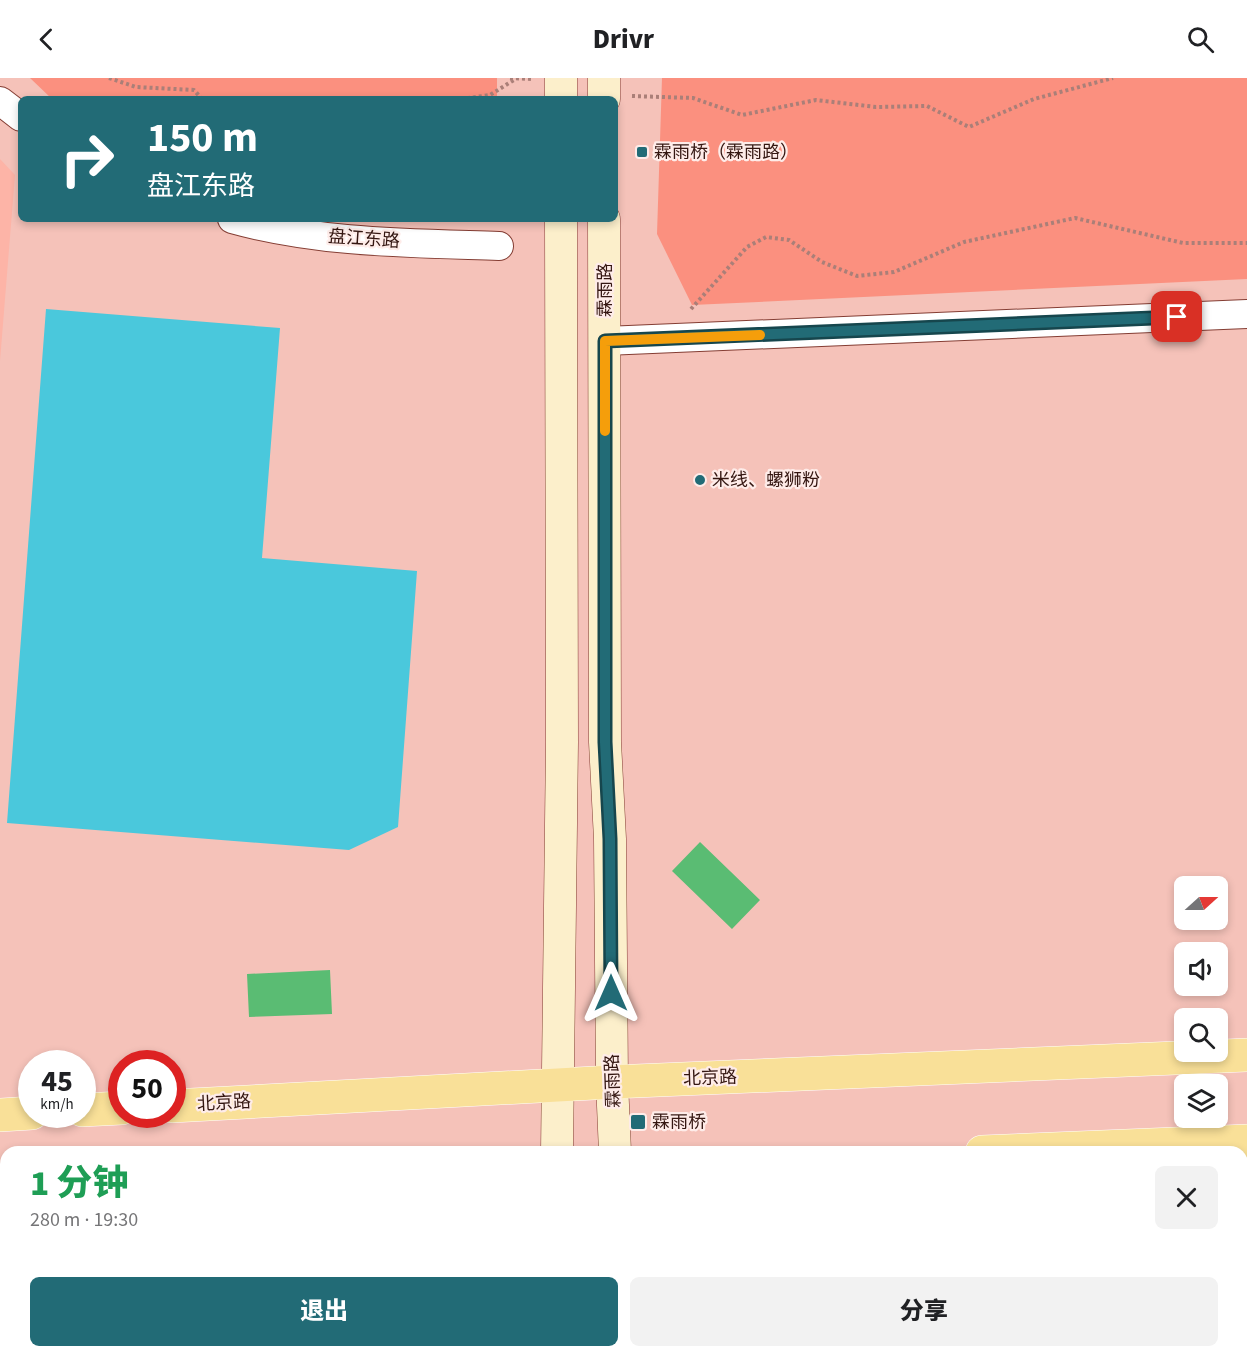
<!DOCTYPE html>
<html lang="zh">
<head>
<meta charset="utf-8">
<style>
  :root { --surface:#fff; --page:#f2f2f2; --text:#202124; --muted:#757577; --accent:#226b76 }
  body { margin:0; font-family:"Source Sans 3","Noto Sans SC",sans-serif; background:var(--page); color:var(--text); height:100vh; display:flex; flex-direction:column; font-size:22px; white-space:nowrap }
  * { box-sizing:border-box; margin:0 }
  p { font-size:20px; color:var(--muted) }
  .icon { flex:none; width:33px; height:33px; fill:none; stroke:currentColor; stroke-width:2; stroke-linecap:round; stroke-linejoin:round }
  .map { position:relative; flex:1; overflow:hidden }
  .details { position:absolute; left:0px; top:1068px; width:1248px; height:212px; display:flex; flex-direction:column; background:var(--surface); border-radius:18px 18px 0 0; box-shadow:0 3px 9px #0003 }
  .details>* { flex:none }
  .top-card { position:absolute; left:18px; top:18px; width:600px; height:126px; border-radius:9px; box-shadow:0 3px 9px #0003; background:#226b76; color:#fff; overflow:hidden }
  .needle { width:39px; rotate:69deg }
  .controls { position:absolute; left:1174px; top:798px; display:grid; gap:12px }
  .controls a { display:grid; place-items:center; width:54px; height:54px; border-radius:9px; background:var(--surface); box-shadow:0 3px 9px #0003; font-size:30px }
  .speed { position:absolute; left:18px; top:972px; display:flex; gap:12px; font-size:30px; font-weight:700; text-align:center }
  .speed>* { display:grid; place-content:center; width:78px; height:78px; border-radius:50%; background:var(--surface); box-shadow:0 3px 9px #0003; line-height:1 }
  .speed small { font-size:15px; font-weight:400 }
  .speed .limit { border:9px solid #d22; background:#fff; color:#111 }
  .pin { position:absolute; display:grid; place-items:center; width:51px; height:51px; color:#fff; margin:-26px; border-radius:12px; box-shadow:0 3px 9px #0006 }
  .me { position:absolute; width:66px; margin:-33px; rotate:0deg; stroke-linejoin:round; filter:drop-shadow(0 0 4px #0008) }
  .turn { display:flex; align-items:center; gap:21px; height:126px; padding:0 30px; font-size:27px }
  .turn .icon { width:78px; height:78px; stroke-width:2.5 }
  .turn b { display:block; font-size:42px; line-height:51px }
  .round { display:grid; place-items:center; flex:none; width:63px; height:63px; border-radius:9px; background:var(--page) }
  .head { display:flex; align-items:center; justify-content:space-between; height:102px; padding:0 30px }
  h1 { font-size:36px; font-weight:800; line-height:45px; color:#1e9e55 }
  .button { display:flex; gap:12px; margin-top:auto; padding:12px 30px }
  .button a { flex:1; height:69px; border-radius:9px; background:var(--accent); color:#fff; font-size:24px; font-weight:800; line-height:69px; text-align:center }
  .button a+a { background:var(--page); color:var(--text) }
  header { display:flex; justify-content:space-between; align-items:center; height:78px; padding:0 30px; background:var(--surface); font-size:27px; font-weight:800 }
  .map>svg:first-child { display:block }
  .built { fill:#fdb4a7 }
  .green { fill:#fb907f }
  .water { fill:#4ac8dc }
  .building { fill:#5abc73 }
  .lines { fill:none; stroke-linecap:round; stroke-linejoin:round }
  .tertiary-casing { stroke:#843d33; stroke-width:30 }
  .secondary-casing { stroke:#843d33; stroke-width:33 }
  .primary-casing { stroke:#fff; stroke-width:34 }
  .path { stroke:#aa7f78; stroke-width:4; stroke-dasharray:3 3; stroke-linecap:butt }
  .tertiary { stroke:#fff; stroke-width:28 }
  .secondary { stroke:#fcefcb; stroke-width:32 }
  .primary { stroke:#f9e098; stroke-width:33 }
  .route-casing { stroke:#16464d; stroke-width:15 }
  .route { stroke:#226b76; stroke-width:10 }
  .slow { stroke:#f59e0b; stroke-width:10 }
  .poi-dot { fill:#226b76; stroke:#feece9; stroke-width:2 }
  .labels { text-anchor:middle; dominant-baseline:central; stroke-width:4.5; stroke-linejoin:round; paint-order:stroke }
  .poi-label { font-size:18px; fill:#341611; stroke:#feece9; text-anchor:start }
  .street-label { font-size:18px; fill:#341611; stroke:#feece9 }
</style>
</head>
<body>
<header><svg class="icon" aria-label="back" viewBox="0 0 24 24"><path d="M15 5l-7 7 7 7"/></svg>Drivr<svg class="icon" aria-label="search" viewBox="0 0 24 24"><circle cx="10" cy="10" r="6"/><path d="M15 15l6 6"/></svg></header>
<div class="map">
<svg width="1247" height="1279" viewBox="0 0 1247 1279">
  <rect width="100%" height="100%" fill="#f5c2b9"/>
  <path class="built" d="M0 81 15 97 0 283Z"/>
  <path class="green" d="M30 0H497V21H52Z
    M662 0H1247V201L692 227 657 156Z"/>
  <path class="water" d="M46 231 280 250 262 480 417 493 398 749 349 772 7 745Z"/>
  <path class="building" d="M700 764 760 822 732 851 672 793Z
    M330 892 332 936 249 939 247 896Z
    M6 1264V1274H215V1279H0V1265Z"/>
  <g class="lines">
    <g class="tertiary-casing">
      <path id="tertiary" d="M0 23 21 39
        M232 141C318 165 409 165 499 168
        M605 263 1247 236"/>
    </g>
    <g class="secondary-casing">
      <path id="secondary" d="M561 0V21
        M604 21V0
        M604 141 605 664 610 761 612 1004 615 1074
        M557 1074 562 664 561 141
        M617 1274V1279
        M554 1279V1274"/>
    </g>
    <g class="primary-casing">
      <path id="primary" d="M172 1028 612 1004 1247 977
        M82 1032 122 1030
        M0 1037 32 1035
        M982 1074 1247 1063
        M0 1117 6 1116"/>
    </g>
    <path class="path" d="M109 0 136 9 194 12 202 21
      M510 0 531 1
      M632 18 693 20 742 37 816 22 876 29 927 28 969 49 1034 21 1113 0
      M461 21 490 17 517 0
      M691 231 747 169 766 159 789 162 822 184 857 198 894 194 964 164 1075 140 1183 165H1247"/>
    <use href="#tertiary" class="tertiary"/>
    <use href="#secondary" class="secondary"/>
    <use href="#primary" class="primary"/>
  </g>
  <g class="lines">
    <g class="route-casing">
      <path id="route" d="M611 915 610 761 605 664V263L1177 239"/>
    </g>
    <use href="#route" class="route"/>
    <path class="slow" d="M605 353V263L760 257"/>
  </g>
  <g class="poi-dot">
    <rect x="636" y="68" width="12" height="12" rx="3"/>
    <circle cx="700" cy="402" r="6"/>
    <rect x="630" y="1036" width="16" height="16" rx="3"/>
  </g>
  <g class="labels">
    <g class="poi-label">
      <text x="654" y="74">霖雨桥（霖雨路）</text>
      <text x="712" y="402">米线、螺狮粉</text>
      <text x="652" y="1044">霖雨桥</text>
    </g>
    <g class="street-label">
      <text transform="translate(364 161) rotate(4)">盘江东路</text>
      <text transform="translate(605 212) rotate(-90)">霖雨路</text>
      <text transform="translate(710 1000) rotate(-2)">北京路</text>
      <text transform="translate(613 1003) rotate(-92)">霖雨路</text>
      <text transform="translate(224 1025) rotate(-3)">北京路</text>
    </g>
  </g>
</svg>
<div class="controls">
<a><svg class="needle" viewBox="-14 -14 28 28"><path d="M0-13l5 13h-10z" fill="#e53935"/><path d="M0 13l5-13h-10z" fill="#757577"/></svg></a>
<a><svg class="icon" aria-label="sound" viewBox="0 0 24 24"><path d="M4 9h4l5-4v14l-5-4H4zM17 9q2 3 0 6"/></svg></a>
<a><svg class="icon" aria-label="search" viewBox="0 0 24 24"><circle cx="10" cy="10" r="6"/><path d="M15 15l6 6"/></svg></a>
<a><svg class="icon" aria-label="layers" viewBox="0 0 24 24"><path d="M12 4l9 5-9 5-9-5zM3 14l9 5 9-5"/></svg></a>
</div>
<div class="speed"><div>45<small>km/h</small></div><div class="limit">50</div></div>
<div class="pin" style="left:1177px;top:239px;background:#d93025"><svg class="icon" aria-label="arrive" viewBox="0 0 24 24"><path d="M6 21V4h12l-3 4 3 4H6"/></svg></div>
<svg class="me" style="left:611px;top:915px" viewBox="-20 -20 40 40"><path d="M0-17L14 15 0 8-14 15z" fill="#226b76" stroke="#fff" stroke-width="4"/></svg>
<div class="top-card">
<div class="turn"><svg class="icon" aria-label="right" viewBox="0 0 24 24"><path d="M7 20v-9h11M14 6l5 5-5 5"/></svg><div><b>150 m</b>盘江东路</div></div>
</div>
<section class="details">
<div class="head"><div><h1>1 分钟</h1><p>280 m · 19:30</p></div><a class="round"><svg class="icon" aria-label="close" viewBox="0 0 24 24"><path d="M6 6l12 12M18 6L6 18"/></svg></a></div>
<div class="button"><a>退出</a><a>分享</a></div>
</section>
</div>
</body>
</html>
